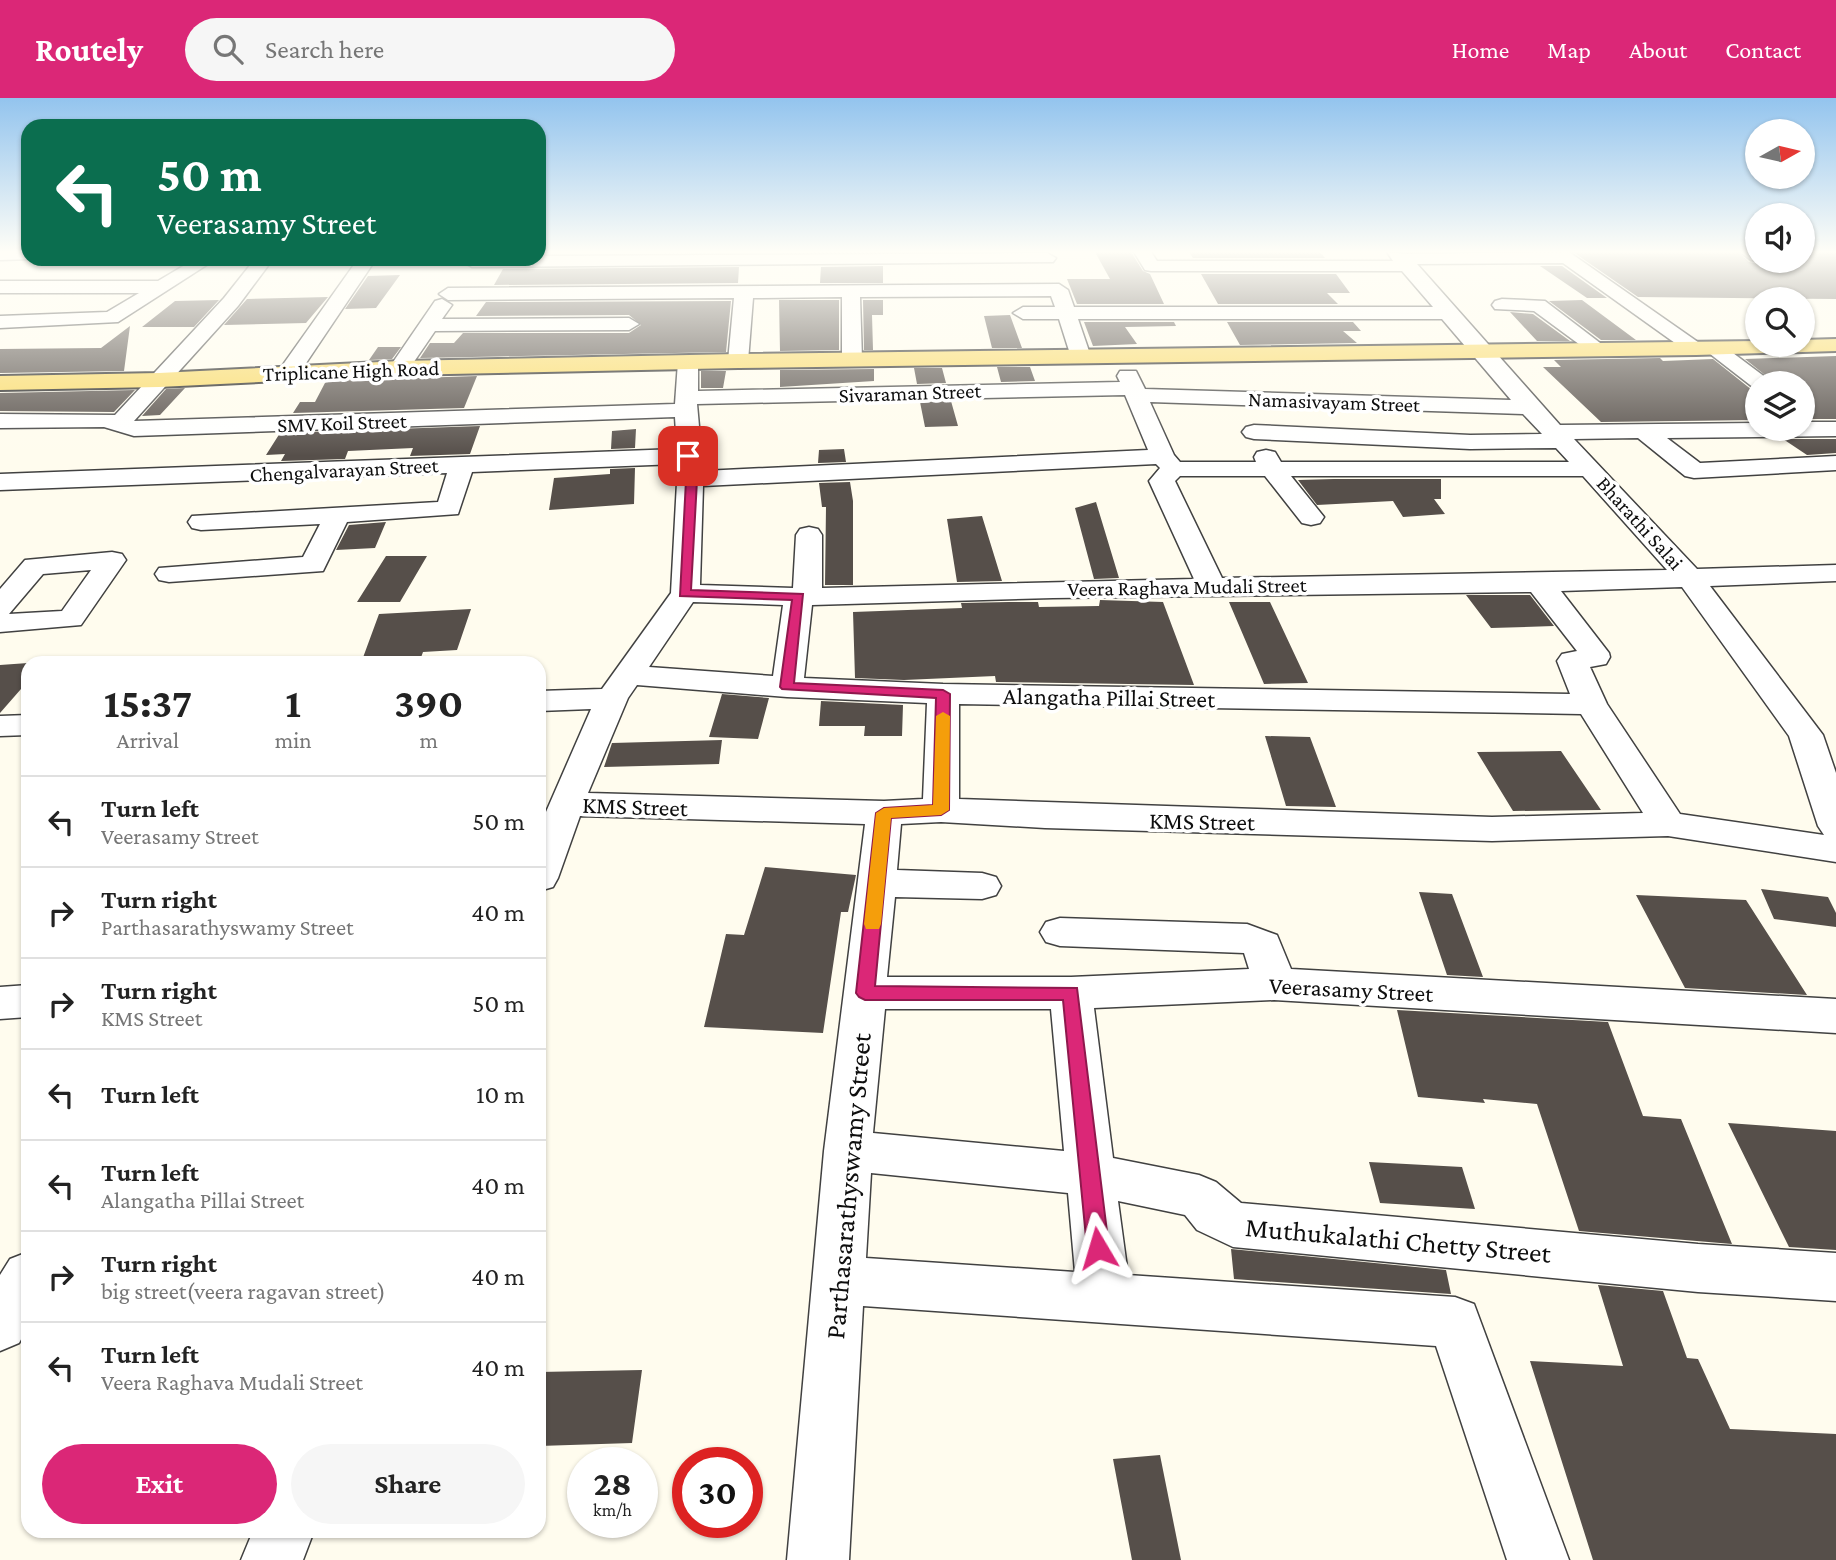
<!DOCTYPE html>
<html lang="en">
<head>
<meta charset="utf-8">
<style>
  :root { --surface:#fff; --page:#f6f6f6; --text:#222; --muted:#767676; --line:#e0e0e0; --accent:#db2777 }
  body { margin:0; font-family:"Crimson Pro",serif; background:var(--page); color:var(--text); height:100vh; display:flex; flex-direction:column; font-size:26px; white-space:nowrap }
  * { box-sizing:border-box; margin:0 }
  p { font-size:23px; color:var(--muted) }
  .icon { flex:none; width:38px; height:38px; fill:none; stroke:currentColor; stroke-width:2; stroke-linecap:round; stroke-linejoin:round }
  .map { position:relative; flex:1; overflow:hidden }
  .drawer { position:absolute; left:21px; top:558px; width:525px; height:882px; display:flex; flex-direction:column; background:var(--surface); border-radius:21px; box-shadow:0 2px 5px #0004 }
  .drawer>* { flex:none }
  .top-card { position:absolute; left:21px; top:21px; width:525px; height:147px; border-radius:21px; box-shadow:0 2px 5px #0004; background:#0b6e4f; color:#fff; overflow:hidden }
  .needle { width:46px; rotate:82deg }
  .buttons { position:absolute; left:1745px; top:21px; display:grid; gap:14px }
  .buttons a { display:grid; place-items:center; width:70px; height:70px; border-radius:50%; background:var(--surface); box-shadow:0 2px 5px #0004; font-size:35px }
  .speed { position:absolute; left:567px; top:1349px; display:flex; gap:14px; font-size:35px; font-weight:700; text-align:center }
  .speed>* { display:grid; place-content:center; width:91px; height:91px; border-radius:50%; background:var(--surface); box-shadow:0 2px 5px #0004; line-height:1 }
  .speed small { font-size:18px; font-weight:400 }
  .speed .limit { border:10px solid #d22; background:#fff; color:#111 }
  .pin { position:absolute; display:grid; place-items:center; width:60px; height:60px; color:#fff; margin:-30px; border-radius:14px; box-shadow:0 4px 10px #0006 }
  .me { position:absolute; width:77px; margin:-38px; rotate:353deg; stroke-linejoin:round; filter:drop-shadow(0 0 5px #0008) }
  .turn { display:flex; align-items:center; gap:24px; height:147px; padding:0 21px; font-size:32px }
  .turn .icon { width:91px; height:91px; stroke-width:2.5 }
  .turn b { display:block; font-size:49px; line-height:60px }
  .eta { display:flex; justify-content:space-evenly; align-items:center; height:119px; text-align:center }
  .eta b { font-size:42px; font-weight:700; line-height:49px }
  .button { display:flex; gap:14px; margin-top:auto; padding:14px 21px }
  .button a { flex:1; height:80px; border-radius:42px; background:var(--accent); color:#fff; font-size:28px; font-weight:700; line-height:80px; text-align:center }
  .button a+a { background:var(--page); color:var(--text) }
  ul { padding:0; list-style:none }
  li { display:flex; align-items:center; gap:21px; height:91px; padding:0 21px; border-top:2px solid var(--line) }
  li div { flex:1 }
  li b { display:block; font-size:26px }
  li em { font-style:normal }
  header { display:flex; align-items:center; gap:42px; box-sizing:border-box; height:98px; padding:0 35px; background:var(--accent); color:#fff }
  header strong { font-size:33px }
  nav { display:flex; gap:38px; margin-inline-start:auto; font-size:24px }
  .search { width:490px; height:63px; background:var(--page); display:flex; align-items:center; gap:18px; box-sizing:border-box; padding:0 24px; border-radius:38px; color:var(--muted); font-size:26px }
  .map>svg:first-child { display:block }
  .building { fill:#564f4a }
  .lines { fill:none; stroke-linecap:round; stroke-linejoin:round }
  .minor-casing { stroke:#414141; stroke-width:3 }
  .major-casing { stroke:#1f1f1f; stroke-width:4 }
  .minor { fill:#fff; fill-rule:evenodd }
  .major { fill:#f9d964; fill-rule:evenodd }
  .route { fill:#db2777; stroke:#8e194d; stroke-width:2 }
  .slow { fill:#f59e0b }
  .labels { text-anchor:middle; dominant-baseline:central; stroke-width:7; stroke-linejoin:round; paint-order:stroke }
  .far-street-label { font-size:21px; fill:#0e0e0e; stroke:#fff }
  .street-label { font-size:24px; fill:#0e0e0e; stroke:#fff }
  .near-street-label { font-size:28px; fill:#0e0e0e; stroke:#fff }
</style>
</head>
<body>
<header>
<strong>Routely</strong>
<div class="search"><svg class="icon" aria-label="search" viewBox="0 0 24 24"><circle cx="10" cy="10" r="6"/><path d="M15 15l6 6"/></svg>Search here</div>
<nav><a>Home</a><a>Map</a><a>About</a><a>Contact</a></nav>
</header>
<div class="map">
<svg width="1836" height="1462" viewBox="0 0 1836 1462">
  <rect width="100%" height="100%" fill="#fffcee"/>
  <path class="building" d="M1095 154H1131L1143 173 1150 176 1164 206H1077L1067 181H1110Z
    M1189 154H1320L1325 160H1193Z
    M1573 154H1738L1749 164 1759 166 1761 163H1802V154H1836V201L1638 199Z
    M883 168V185H820L821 169Z
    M1540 168H1562L1607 200H1587Z
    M739 169 738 185 494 187 503 171Z
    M1201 176H1336L1350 195H1327L1338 206H1218Z
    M400 177 376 210 345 211 368 178Z
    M328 199 306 225 224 227 247 201Z
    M219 202 194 229H142L175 203Z
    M779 202H839V252L780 253Z
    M863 202H883V217H872L873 252H864Z
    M1582 202 1636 242H1601L1549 203Z
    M731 203 726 254 420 260 430 245H454L463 235H629L641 227 629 217 476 218 486 204Z
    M1510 214 1533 216 1570 243H1537Z
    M1010 217 1022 250H992L984 218Z
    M1084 224H1174L1176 228 1125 229 1137 246 1093 248Z
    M1227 224H1353L1361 233H1343L1357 245 1240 247Z
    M130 228 124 273 0 275V251L101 250Z
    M378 249H401L392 261 369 262Z
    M1836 258V321H1802V285H1775L1745 261Z
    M1660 260 1663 263 1713 261 1752 292 1757 293V322L1601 324 1543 269H1561L1554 262Z
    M997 269H1030L1035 283 1001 284Z
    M914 270H942L946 285 917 286Z
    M874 271V283L780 289V272Z
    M701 273H726L723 290H701Z
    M477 278 464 310 293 315 300 304H315L326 283Z
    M185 290 160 317 142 318 166 291Z
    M135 292 114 314 0 313V295Z
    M951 303 958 328 925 329 920 304Z
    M480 328 470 356 410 358 413 350 348 353 345 361 281 363 285 356 266 357 280 335Z
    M636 331 635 350 611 351 612 333Z
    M1783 341H1836V355L1807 357Z
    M844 351 846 364 818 365 819 352Z
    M635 370 634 406 549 412 554 380 610 376V371Z
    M1334 381H1441V401H1434L1445 416 1403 419 1393 403 1317 407 1298 382Z
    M850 384 853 403V487H825L826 409H822L819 385Z
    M1096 404 1119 480 1094 481 1075 410Z
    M982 418 1002 483 957 484 947 421Z
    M386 424 375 450 336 452 349 427Z
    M386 458H427L400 504H357Z
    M1466 497H1530L1554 528 1491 530Z
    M1100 502 1163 504 1194 587 996 584 995 578 904 582 855 580 853 514 962 510 961 505 1009 504H1038L1039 509 1099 508Z
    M1229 504H1270L1308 585 1264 586Z
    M471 511 457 552 423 554 419 565H361L379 516Z
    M28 565V583L0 615V567Z
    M722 596 769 600 758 641 709 639Z
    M821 603 903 607 902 638H864L865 628H819Z
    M1265 638 1310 639 1336 709 1286 708Z
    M722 642 719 666 604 669 612 645Z
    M1561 653 1601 712 1513 713 1477 654Z
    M765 769 856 777 848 814H841L823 935 704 929 726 836 744 837Z
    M1761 791 1828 799 1836 815V829L1774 821Z
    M1419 794 1452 796 1483 879 1447 877Z
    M1636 797 1746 802 1807 897 1685 890Z
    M1397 912 1608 924 1643 1018 1681 1021 1732 1146 1579 1133 1537 1006 1483 1001 1485 1005 1418 999Z
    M1728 1025 1836 1033V1152L1789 1149Z
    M1369 1064 1462 1069 1475 1111 1380 1105Z
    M1231 1151 1446 1172 1451 1196 1234 1181Z
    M1598 1187 1663 1193 1687 1260 1698 1261 1730 1331 1836 1336V1462H1593L1530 1263 1623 1268Z
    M642 1272 632 1345 539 1348V1274Z
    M1160 1357 1181 1462H1132L1113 1361Z"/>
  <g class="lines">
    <g class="minor-casing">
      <path id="minor" d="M0 154H28V161H33L0 162Z
        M1134 154H1151L1157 163H1393L1387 154 1406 156 1569 154 1705 249 1714 244 1721 246 1773 285H1757V290H1754L1705 252 1696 257 1689 255 1563 165 1417 166 1560 327 1757 325V331H1802V324H1836V338L1667 340 1700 365 1836 358V372L1694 380 1685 378 1638 340 1574 341 1697 471 1836 467V483L1710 488 1823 637 1836 675V764L1668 738 1492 743 1045 730 941 724 901 726 897 772 982 775 996 779 1001 788 996 797 982 801 895 799 887 879H1071L1249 871 1244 855 1060 848 1046 844 1040 834 1046 824 1060 820 1247 826 1277 837 1291 871 1836 901V935L1274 902 1094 910 1113 1060 1199 1077 1216 1084 1241 1105 1698 1146 1836 1155V1203L1698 1194 1233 1149 1197 1132 1185 1117 1118 1103 1128 1177 1455 1199 1474 1206 1569 1462H1507L1436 1248 863 1208 849 1462H787L824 1053 865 726 580 718 558 780 553 789 539 793V730L591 611 539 613V593L602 591 671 495 678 366 472 374 458 416 347 424 323 473 169 484 159 482 155 476 159 470 303 459 320 426 201 432 192 430 188 424 192 418 438 404 447 375 0 392V376L677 351 675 319 134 338 104 329 0 330V316L115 317 224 200 255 161H273L238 208 134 323 675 306 678 264 681 260H695L698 264V293L1120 284 1117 278 1120 273H1136L1145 291 1511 302 1442 221H1078L1091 259 1088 263H1074L1071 259 1059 221H1023L1013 215 1023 209H1055L1051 198 860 199 862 261 859 265H845L842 261V199L753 200 748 263 745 267H731L728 263 734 200 448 202 439 196 448 190 1059 186 1068 192 1074 209H1433L1402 173H1151L1145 172ZM1125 297 1148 352 703 373 697 306ZM1150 304 1523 316 1542 336 1470 337 1254 327 1246 329 1242 334 1246 339 1254 341 1470 351 1556 350 1569 364H1281L1275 354 1266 352 1257 354 1254 359 1256 364H1180L1174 357ZM1156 366 1160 370 1149 383 1194 481 822 490V437L818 431 809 429 800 431 796 437 793 490 700 487 703 388ZM1180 378H1265L1302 425 1311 427 1320 425 1324 419 1291 378H1583L1667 472 1222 480 1175 383ZM1682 489 1789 638 1818 728 1824 737 1680 716 1607 606 1590 569 1606 566 1610 559 1609 555 1561 493ZM1531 494 1577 553 1562 556 1557 563 1570 596 943 586 804 580 812 507 1053 500ZM693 504 783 507 773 578 649 569ZM637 587 787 599 927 605 923 701 884 703 588 695 628 600ZM959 606 1581 616 1643 715 1492 719 959 701ZM885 911H1051L1064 1053 873 1035ZM871 1075 1068 1095 1075 1174 866 1160Z
        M1740 154H1757L1759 163 1751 162Z
        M1047 155 1056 160 1053 164 472 169 463 164 465 161H539V158Z
        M195 161H216L118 224 0 230V218L107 214 139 195H0V183H158Z
        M358 161H376L296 280H280L277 275Z
        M442 201 452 207 442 221 629 220 639 226 629 232 435 233 407 274H393L389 270 435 203Z
        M1502 201 1545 203 1608 251 1605 255H1591L1534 213 1495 211 1492 207 1495 203Z
        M112 454 122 456 126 462 81 527 0 534V491L25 462ZM91 472 62 513 9 516 43 476Z
        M28 617V637L0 638V618Z
        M28 887V919L0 921V889Z
        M28 1154V1229L19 1245 0 1253V1177L10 1161Z
        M253 1433H314L303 1462H241Z"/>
    </g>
    <g class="major-casing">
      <path id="major" d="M1836 241V253L1696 257 738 270 400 277 159 289 0 292V278L159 275 400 263 738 256 1757 243V247H1802V242Z"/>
    </g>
    <use href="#minor" class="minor"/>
    <use href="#major" class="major"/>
  </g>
  <linearGradient id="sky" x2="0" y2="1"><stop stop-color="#93c4ee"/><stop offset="0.43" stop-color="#fffef7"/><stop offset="1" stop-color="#fffef7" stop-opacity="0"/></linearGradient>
  <rect width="1836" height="358" fill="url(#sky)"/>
  <path class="route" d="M684 355 693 358 697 382 691 492 803 496 794 585 943 592 950 596 949 712 941 717 891 720 875 888 1077 890 1109 1150 1106 1157 1098 1160 1090 1157 1087 1150 1063 902H865L859 899 856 895 876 715 884 710 933 707 936 600 782 591 780 589 792 502 680 498 686 382Z"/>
  <path class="slow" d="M943 614 950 618 949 712 941 717 891 720 881 826 879 831H866L864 826 876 715 884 710 933 707 936 618Z"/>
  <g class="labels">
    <g class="far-street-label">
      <text transform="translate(351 273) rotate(-2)">Triplicane High Road</text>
      <text transform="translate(910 295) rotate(-2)">Sivaraman Street</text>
      <text transform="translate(1334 304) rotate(2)">Namasivayam Street</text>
      <text transform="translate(342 325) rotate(-2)">SMV Koil Street</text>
      <text transform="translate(344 372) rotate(-3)">Chengalvarayan Street</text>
      <text transform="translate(1640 425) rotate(48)">Bharathi Salai</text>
      <text transform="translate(1187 489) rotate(-1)">Veera Raghava Mudali Street</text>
    </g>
    <g class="street-label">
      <text transform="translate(1109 599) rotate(1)">Alangatha Pillai Street</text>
      <text transform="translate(635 708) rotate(2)">KMS Street</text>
      <text transform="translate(1202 723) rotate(1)">KMS Street</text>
      <text transform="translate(1351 891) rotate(3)">Veerasamy Street</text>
    </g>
    <g class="near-street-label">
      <text transform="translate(848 1088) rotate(-85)">Parthasarathyswamy Street</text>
      <text transform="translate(1398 1142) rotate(5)">Muthukalathi Chetty Street</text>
    </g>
  </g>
</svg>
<div class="buttons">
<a><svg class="needle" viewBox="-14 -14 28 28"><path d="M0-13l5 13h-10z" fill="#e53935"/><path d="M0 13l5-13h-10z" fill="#767676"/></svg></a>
<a><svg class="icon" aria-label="sound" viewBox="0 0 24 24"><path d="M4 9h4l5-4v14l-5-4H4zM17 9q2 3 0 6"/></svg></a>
<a><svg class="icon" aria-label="search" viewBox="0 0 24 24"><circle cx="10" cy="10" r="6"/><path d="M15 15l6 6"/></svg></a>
<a><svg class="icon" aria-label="layers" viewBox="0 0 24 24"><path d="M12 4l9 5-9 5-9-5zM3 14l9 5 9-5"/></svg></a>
</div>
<div class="speed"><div>28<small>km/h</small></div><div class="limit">30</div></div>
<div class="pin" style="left:688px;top:358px;background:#d93025"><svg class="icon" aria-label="arrive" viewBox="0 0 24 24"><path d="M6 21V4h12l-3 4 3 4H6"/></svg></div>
<svg class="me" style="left:1098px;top:1150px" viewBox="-20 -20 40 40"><path d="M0-17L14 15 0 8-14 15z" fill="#db2777" stroke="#fff" stroke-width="4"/></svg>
<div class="top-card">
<div class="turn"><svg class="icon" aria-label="left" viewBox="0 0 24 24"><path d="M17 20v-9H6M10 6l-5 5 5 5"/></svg><div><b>50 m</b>Veerasamy Street</div></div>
</div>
<section class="drawer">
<div class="eta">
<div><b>15:37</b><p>Arrival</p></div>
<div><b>1</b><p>min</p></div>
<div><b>390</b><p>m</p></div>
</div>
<ul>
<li><svg class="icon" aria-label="left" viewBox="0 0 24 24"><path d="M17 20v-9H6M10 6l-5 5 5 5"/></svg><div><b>Turn left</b><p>Veerasamy Street</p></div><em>50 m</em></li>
<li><svg class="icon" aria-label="right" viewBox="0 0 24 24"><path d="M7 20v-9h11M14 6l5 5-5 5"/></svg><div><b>Turn right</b><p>Parthasarathyswamy Street</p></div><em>40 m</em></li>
<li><svg class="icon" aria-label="right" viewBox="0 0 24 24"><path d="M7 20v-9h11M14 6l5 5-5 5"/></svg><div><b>Turn right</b><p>KMS Street</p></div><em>50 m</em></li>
<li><svg class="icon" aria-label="left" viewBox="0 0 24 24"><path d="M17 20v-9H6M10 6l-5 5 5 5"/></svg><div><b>Turn left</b></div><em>10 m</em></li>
<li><svg class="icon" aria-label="left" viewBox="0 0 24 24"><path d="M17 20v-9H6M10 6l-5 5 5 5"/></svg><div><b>Turn left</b><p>Alangatha Pillai Street</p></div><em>40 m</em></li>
<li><svg class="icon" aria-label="right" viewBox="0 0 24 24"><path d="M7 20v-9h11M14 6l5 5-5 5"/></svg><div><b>Turn right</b><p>big street(veera ragavan street)</p></div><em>40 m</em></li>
<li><svg class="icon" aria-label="left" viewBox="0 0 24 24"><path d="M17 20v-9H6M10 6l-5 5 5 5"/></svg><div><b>Turn left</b><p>Veera Raghava Mudali Street</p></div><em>40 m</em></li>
</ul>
<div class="button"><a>Exit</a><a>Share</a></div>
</section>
</div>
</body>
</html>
